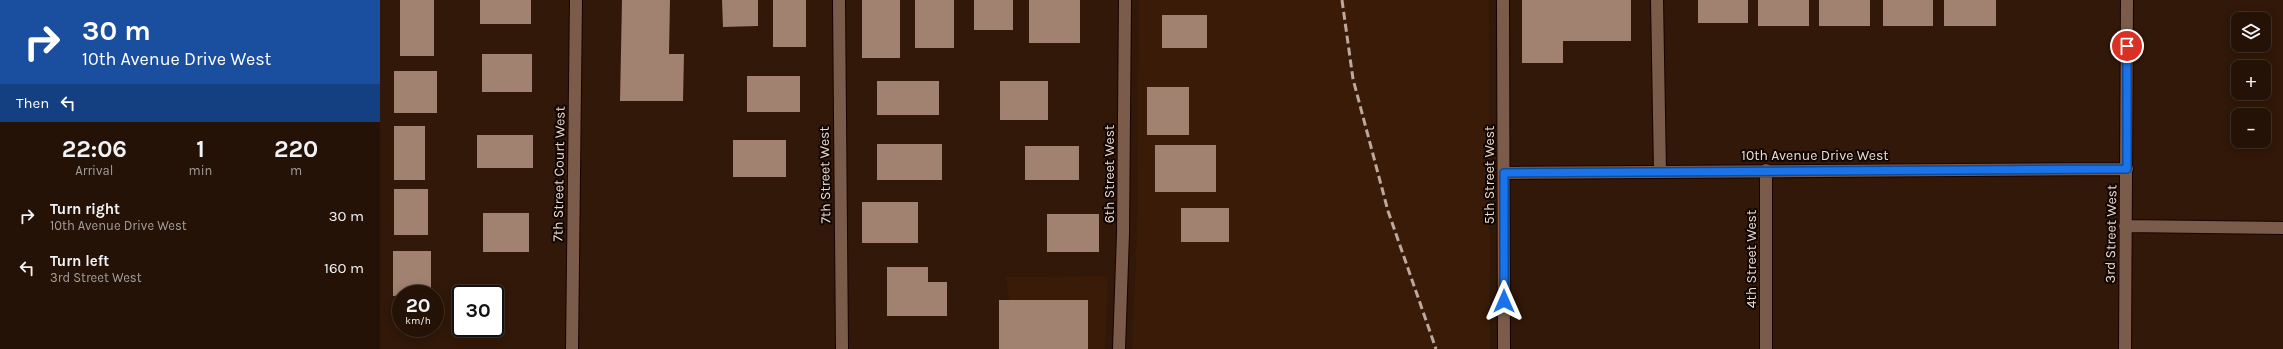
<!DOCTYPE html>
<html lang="en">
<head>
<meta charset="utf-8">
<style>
  :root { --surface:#251206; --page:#312014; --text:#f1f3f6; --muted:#a39e9b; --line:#423228 }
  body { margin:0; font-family:Karla,sans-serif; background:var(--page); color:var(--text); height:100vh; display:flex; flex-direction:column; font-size:15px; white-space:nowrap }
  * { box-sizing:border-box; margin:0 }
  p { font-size:13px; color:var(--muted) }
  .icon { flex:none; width:22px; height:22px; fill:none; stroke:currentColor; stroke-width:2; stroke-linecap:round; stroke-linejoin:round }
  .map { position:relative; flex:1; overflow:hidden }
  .drawer { display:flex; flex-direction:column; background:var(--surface); width:380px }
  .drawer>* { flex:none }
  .banner { background:#1a4fa0; color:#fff; overflow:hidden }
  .buttons { position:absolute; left:1851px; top:12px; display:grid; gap:8px }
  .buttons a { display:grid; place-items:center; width:40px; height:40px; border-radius:8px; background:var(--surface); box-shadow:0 2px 10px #0003,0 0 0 1px var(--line); font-size:20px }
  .speed { position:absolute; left:12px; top:285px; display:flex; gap:8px; font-size:20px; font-weight:700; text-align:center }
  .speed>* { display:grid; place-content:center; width:52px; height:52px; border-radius:50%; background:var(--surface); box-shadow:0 2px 10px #0003,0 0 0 1px var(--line); line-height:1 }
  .speed small { font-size:10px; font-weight:400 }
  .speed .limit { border:2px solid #111; border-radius:6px; background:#fff; color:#111 }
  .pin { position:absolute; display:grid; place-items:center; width:34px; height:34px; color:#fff; margin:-17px; border:2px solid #fff; border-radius:50%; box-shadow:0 1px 4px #0007 }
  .me { position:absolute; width:44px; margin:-22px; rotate:0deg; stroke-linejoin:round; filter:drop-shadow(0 0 3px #0008) }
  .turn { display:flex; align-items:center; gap:14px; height:84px; padding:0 16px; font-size:18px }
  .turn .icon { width:52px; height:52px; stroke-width:2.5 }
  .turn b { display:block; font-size:28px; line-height:34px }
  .then { display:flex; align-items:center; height:38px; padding:0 16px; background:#0003; gap:8px; font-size:15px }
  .eta { display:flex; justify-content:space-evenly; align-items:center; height:68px; text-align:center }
  .eta b { font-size:24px; font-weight:700; line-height:28px }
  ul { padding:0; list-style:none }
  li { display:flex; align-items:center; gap:12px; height:52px; padding:0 16px }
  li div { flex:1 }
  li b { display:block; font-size:15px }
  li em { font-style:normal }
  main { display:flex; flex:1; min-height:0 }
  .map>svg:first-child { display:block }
  .built { fill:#3a1b07 }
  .building { fill:#a1816f }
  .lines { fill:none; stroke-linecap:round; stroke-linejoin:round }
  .service-casing { stroke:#180300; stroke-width:14 }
  .minor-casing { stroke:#180300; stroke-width:14 }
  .service { stroke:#7b5c4b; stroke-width:12 }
  .minor { stroke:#7b5c4b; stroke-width:12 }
  .rail { stroke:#bca89d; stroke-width:3; stroke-dasharray:8 4; stroke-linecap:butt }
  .route-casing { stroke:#114b97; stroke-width:10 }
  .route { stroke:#1a73e8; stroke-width:7 }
  .labels { text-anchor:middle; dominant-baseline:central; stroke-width:4; stroke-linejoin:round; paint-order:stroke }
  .street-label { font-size:14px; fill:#ecdad0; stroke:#110602 }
</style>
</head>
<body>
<main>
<section class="drawer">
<div class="banner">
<div class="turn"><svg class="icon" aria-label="right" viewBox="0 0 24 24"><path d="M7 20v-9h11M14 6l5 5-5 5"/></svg><div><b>30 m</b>10th Avenue Drive West</div></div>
<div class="then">Then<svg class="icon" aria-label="left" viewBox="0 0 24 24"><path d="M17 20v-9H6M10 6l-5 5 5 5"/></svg></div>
</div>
<div class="eta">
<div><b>22:06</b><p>Arrival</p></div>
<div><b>1</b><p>min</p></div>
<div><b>220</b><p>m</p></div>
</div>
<ul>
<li><svg class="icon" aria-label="right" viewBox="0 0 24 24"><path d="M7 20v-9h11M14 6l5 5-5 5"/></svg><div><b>Turn right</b><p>10th Avenue Drive West</p></div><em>30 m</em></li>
<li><svg class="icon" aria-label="left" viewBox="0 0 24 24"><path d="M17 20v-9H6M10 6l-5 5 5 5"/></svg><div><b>Turn left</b><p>3rd Street West</p></div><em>160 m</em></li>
</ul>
</section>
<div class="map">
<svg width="1903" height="349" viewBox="0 0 1903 349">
  <rect width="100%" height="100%" fill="#311808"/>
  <path class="built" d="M759 0H1109L1110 349H752L757 234Z
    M728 276 725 349H636L626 277Z"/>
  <path class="building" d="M20 0H54V56H20Z
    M100 0H151V24H100Z
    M242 0H290L289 54H304L303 101H240Z
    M342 0H378V26L343 27Z
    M393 0H426V47H393Z
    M482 0H520V58H482Z
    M535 0H574V48H535Z
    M594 0H633V30H594Z
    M649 0H700V43H649Z
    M1142 0H1251V41H1183V63H1142Z
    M1318 0H1368V23H1318Z
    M1378 0H1429V26H1378Z
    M1439 0H1490V26H1439Z
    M1503 0H1553V26H1503Z
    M1564 0H1616V26H1564Z
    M782 15H827V48H782Z
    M102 54H152V92H102Z
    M14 71H57V113H14Z
    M367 76H420V112H367Z
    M497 81H559V115H497Z
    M620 81H668V120H620Z
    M767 87H809V135H767Z
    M14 126H45V180H14Z
    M97 135H153V168H97Z
    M353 140H406V177H353Z
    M497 144H562V180H497Z
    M775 145H836V192H775Z
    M645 146H699V180H645Z
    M14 189H48V235H14Z
    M482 202H538V243H482Z
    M801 208H849V242H801Z
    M103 213H149V252H103Z
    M667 214H719V252H667Z
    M13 251H51V294L13 296Z
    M507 267H548V282H567V316H507Z
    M619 300H708V349H619Z"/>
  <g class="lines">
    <g class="service-casing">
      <path id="service" d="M1277 0 1280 171"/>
    </g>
    <g class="minor-casing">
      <path id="minor" d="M459 0 462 349
        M1123 0 1124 349
        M1124 173 1747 169
        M1745 226 1903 228
        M192 349 196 0
        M739 349 743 234 745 0
        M1386 349V170
        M1745 349 1747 0"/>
    </g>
    <use href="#service" class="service"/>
    <use href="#minor" class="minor"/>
    <path class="rail" d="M962 0 973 79 1008 211 1056 349"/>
  </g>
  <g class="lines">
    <g class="route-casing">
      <path id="route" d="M1124 301V173L1747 169V46"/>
    </g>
    <use href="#route" class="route"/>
  </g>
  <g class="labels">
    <g class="street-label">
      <text x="1435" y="155">10th Avenue Drive West</text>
      <text transform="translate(179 174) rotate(-89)">7th Street Court West</text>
      <text transform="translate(729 174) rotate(-90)">6th Street West</text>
      <text transform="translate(445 175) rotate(-91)">7th Street West</text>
      <text transform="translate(1109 175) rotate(-90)">5th Street West</text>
      <text transform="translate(1731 234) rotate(-89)">3rd Street West</text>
      <text transform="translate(1371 259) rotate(-90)">4th Street West</text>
    </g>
  </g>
</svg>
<div class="buttons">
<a><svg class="icon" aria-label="layers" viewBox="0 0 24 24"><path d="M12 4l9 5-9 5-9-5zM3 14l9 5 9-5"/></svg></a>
<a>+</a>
<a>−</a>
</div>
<div class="speed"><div>20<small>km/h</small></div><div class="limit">30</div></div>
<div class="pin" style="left:1747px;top:46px;background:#d93025"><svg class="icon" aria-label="arrive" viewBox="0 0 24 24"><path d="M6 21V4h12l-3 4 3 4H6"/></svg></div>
<svg class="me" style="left:1124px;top:301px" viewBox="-20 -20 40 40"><path d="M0-17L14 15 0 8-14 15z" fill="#1a73e8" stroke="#fff" stroke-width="4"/></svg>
</div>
</main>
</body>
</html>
